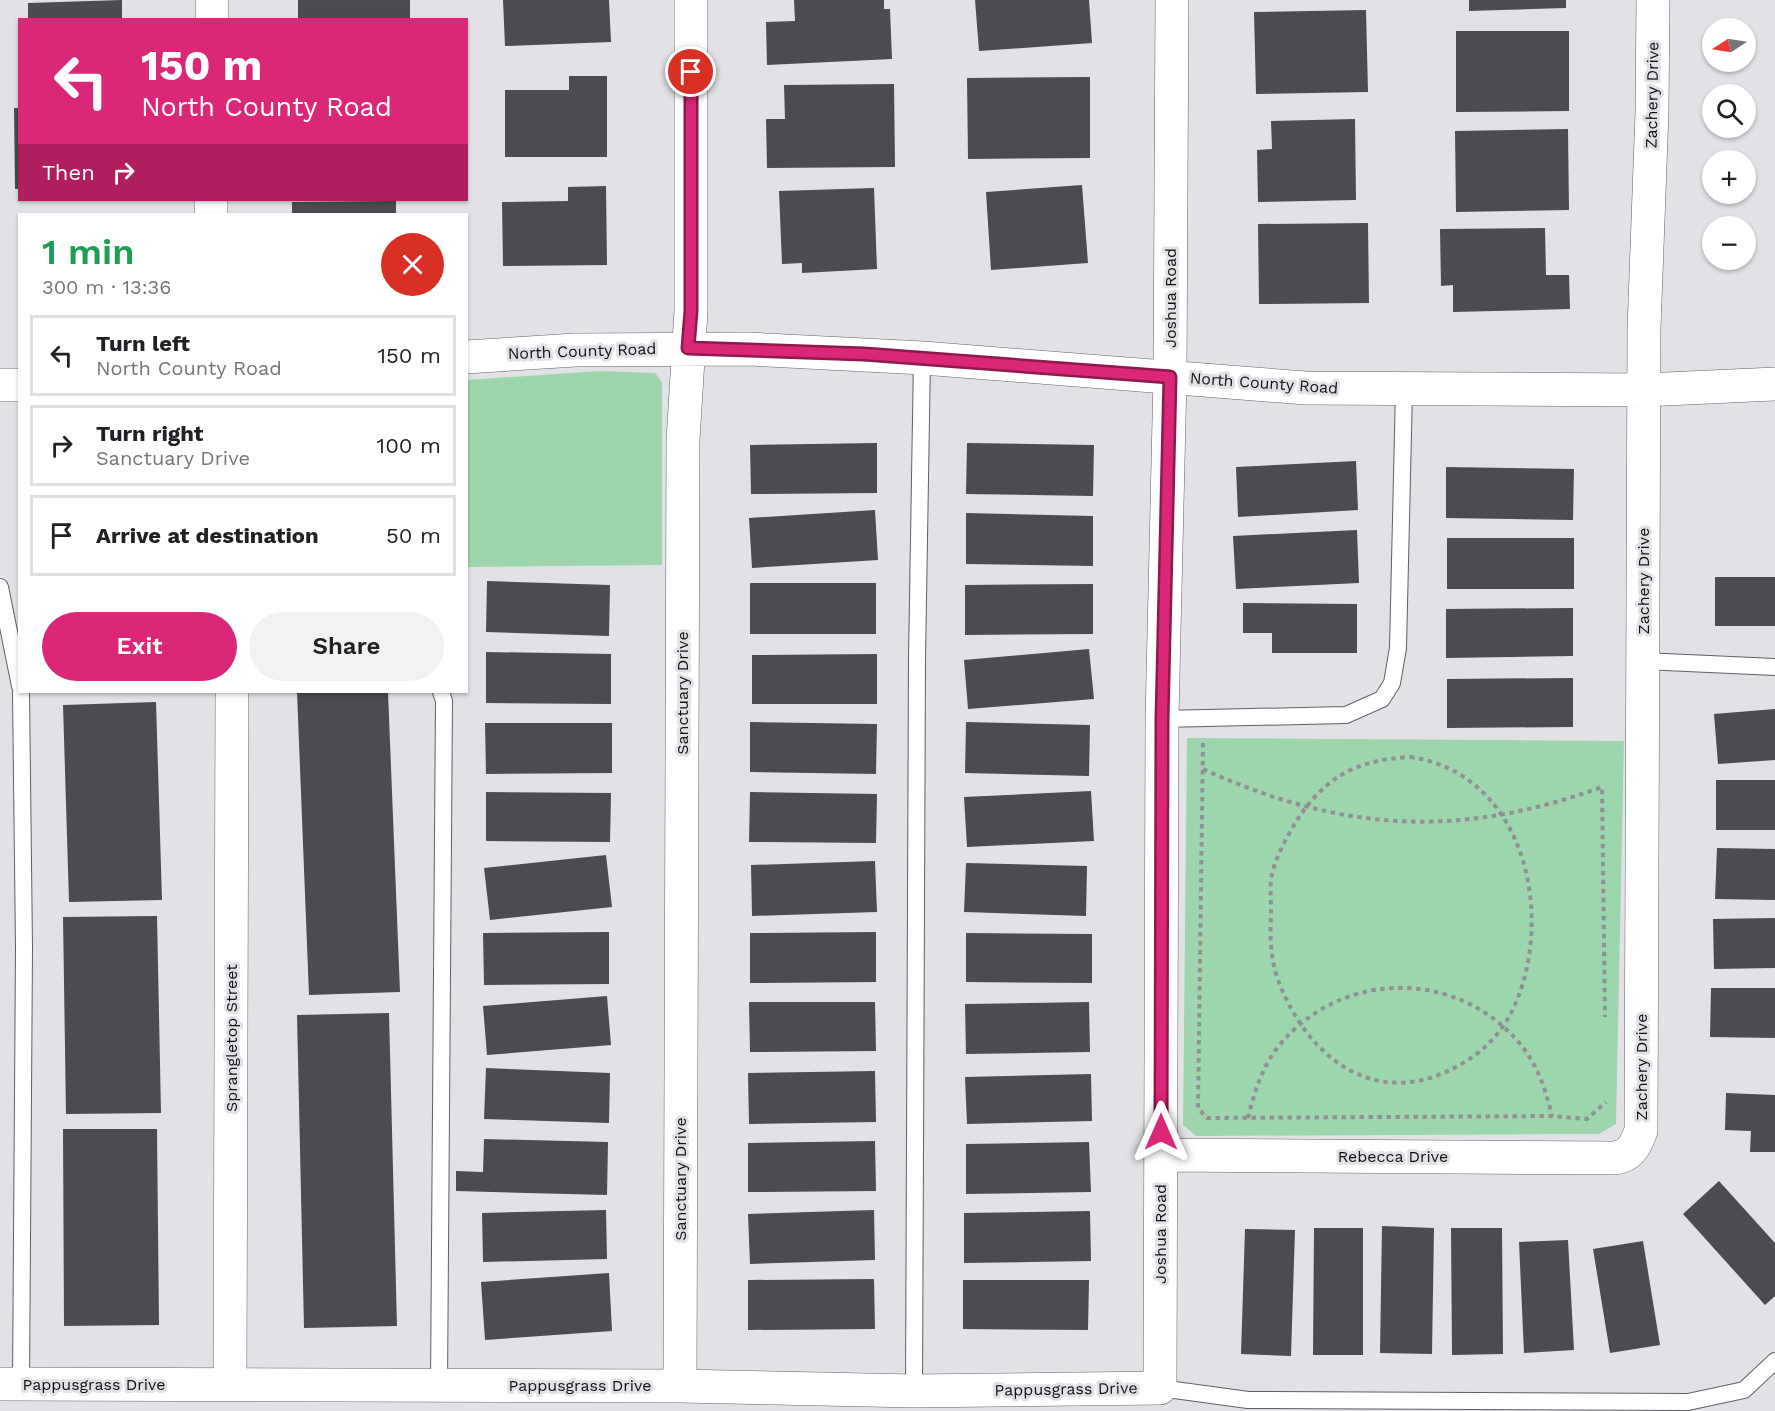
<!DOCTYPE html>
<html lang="en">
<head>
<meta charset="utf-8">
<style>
  :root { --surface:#fff; --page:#f2f2f2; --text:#202124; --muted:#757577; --line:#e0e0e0; --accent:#db2777 }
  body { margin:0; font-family:"Work Sans",sans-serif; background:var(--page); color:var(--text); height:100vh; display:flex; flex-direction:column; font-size:22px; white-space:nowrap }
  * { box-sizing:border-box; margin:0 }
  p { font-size:20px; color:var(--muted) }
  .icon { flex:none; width:33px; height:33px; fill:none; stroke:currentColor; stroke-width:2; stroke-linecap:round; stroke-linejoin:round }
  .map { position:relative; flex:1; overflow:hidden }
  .sheet { position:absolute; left:18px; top:213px; width:450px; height:480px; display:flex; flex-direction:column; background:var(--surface); border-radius:0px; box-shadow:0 2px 4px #0004 }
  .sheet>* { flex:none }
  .hud { position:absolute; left:18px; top:18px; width:450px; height:183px; border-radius:0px; box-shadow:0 2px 4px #0004; background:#db2777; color:#fff; overflow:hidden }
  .needle { width:39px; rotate:258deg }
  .buttons { position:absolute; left:1702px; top:18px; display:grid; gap:12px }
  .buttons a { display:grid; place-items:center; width:54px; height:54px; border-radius:50%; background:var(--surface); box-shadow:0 2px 4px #0004; font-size:30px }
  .pin { position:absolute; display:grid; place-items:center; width:51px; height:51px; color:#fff; margin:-26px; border:3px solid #fff; border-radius:50%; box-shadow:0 2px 6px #0007 }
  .me { position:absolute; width:66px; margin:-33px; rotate:0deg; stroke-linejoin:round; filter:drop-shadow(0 0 4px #0008) }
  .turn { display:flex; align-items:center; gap:21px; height:126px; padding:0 24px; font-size:27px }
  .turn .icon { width:78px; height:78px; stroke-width:2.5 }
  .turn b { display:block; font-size:42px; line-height:51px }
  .then { display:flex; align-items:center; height:57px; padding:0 24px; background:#0003; gap:12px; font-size:22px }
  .round { display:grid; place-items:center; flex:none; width:63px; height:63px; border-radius:32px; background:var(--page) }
  .overview { display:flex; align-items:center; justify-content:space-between; height:102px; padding:0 24px }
  h1 { font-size:36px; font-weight:600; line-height:45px; color:#1e9e55 }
  .action { display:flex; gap:12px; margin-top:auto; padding:12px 24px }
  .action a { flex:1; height:69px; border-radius:36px; background:var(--accent); color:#fff; font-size:24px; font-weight:600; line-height:69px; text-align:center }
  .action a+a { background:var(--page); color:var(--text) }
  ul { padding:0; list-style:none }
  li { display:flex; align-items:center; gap:18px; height:81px; margin:0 12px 9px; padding:0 12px; border:3px solid var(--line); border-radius:0px }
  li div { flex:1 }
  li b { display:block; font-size:22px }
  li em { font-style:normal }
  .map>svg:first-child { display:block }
  .green { fill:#9dd6ad }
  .building { fill:#4b4c4f }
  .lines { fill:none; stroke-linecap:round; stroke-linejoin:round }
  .lane-casing { stroke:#5f6063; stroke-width:18 }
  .street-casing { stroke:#5f6063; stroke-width:34 }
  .path { stroke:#919194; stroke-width:4; stroke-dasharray:4.5 4.5; stroke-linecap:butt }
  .lane { stroke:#fff; stroke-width:16 }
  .street { stroke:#fff; stroke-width:33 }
  .route-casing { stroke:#8e194d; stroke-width:15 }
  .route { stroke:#db2777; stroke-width:10 }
  .labels { text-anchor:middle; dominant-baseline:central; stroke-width:6; stroke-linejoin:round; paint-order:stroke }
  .street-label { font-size:16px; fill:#111113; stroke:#e2e2e6 }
</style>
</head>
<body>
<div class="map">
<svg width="1775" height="1411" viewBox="0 0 1775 1411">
  <rect width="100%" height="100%" fill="#e2e2e6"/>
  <path class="green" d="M599 371 655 373 662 382V565L467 567V380Z
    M1187 738 1624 741 1616 1124 1599 1134 1196 1136 1183 1125Z"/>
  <path class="building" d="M122 0V20H28V3Z
    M298 0H410V20H298Z
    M503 0H609L611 42 505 46Z
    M794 0H884V9H890L892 59 767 65 766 22 795 21Z
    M975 0H1089L1092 43 979 51Z
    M1469 0H1566V8L1469 11Z
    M1366 10 1368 92 1256 94 1254 12Z
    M1456 31H1569V111L1456 112Z
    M569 76H607V157H505V90H569Z
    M1090 77V158L968 159 967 78Z
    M894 84 895 167 767 168 766 119H785L784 85Z
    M14 108H20V189H15Z
    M1355 119 1356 200 1258 202 1257 150 1272 149 1271 121Z
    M1568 129 1569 210 1456 212 1455 131Z
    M1082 185 1088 263 991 270 986 192Z
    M606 186 607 265 503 266 502 202 568 201V187Z
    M874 188 877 269 802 273V263L782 264 779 191Z
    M396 201V214H292V202Z
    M1368 223 1369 303 1259 304 1258 224Z
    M1545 228 1546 275H1569L1570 309 1453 312V285L1441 286 1440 229Z
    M877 443V493L751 494 750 445Z
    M967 443 1094 445 1093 496 966 494Z
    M1356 461 1358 510 1238 517 1236 467Z
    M1446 467 1574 469 1573 520 1446 518Z
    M875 510 878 560 752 568 749 518Z
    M966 513 1093 516V566L966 564Z
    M1357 530 1359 583 1236 589 1233 536Z
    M1447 538H1574V589H1447Z
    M1715 577H1775V626H1715Z
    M487 581 610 585 609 636 486 632Z
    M750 583H876V634H750Z
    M1093 584V634L965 635V585Z
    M1243 603 1357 604V653H1272V633H1243Z
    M1573 608V656L1446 658V609Z
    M1089 649 1094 699 968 709 964 660Z
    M486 652 611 654V704L486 703Z
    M877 654V704H752V655Z
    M1573 678V727L1447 728V679Z
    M297 692H388L400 992 309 995Z
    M156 702 162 900 69 902 63 705Z
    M1775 709V760L1718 764 1714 714Z
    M750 722 877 724 876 774 750 772Z
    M966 722 1090 725 1089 776 965 773Z
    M485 723H612V773L486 774Z
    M1716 780H1775V830H1716Z
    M1091 791 1094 841 967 847 964 797Z
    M486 792 611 793 610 842 486 841Z
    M750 792 877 794 876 843 749 842Z
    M1717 848 1775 849V900L1715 899Z
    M606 855 612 907 490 920 484 868Z
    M875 861 877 912 752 916 751 865Z
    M966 863 1087 866 1086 916 964 912Z
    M157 916 161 1113 66 1114 63 917Z
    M1775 918V968L1714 969 1713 919Z
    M609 932V984L484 985 483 933Z
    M876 932V982L750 983V933Z
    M966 933 1092 934V983L966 982Z
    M1711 988H1775V1038L1710 1037Z
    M607 996 611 1045 487 1055 483 1006Z
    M749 1002H875L876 1051 750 1052Z
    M1089 1002 1090 1052 966 1054 965 1004Z
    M389 1013 397 1326 304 1328 297 1015Z
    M486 1068 610 1073 609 1123 484 1119Z
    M875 1071 876 1122 749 1124 748 1073Z
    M1091 1074 1092 1121 967 1124 965 1077Z
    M1726 1093 1775 1095V1152H1750L1751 1131 1725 1130Z
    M63 1129H157L159 1325 64 1326Z
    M484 1139 608 1142 607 1195 456 1191V1171L483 1172Z
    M875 1141 876 1191 748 1192V1143Z
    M1089 1142 1091 1192 966 1194V1144Z
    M1719 1181 1775 1243V1296L1765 1305 1683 1214Z
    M606 1210 607 1259 483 1262 482 1213Z
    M874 1210 875 1260 750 1264 748 1214Z
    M1090 1211 1091 1261 964 1263V1213Z
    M1382 1226 1434 1228 1432 1354 1380 1353Z
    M1314 1228H1363V1355H1313Z
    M1451 1228H1502L1503 1354 1452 1355Z
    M1245 1229 1295 1230 1291 1356 1241 1354Z
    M1568 1240 1574 1350 1524 1353 1519 1242Z
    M1643 1241 1660 1345 1610 1353 1593 1249Z
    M609 1273 612 1331 485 1340 481 1282Z
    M874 1279 875 1329 748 1330V1280Z
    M963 1280H1089L1088 1330 963 1329Z"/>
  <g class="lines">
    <g class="lane-casing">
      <path id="lane" d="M0 587 20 686
        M1643 661 1775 667
        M21 692 24 948 21 1384
        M1162 719 1346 715 1382 699 1392 683 1398 648 1404 390
        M439 1385 444 701 441 692
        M1160 1388 1248 1400 1688 1402 1744 1390 1775 1361
        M914 1391 917 659 922 358"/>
    </g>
    <g class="street-casing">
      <path id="street" d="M212 20V0
        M211 214V200
        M466 357 575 350 748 349 923 358 1306 388 1644 390 1775 384
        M0 385H20
        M1161 1155 1614 1158C1631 1156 1635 1146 1641 1131L1644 329 1652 112 1653 0
        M0 1384 680 1386 914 1391 1160 1388 1162 719 1170 377 1172 0
        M230 1384 232 692
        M680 1386 683 440 691 311V0"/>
    </g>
    <path class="path" d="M1203 743 1198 1108 1207 1118 1552 1116 1587 1119 1606 1102
      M1410 757C1524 773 1556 914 1514 1007 1498 1042 1470 1063 1436 1076 1360 1103 1301 1045 1277 977 1270 956 1270 934 1271 912 1271 901 1270 890 1271 879 1274 862 1282 846 1290 832 1319 781 1351 760 1410 757Z
      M1203 769C1341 832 1459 839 1602 787L1605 1017
      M1248 1118C1254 1093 1262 1067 1278 1047 1340 969 1458 968 1521 1045 1538 1066 1546 1091 1552 1116"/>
    <use href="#lane" class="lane"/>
    <use href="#street" class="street"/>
  </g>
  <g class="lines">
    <g class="route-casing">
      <path id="route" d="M691 72V311L688 348 864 354 1170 377 1162 719 1161 1132"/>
    </g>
    <use href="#route" class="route"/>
  </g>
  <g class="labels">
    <g class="street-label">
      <text transform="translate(1652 95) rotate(-89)">Zachery Drive</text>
      <text transform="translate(1170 298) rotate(-90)">Joshua Road</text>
      <text transform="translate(582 351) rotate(-2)">North County Road</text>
      <text transform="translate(1264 383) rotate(4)">North County Road</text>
      <text transform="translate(1643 581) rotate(-90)">Zachery Drive</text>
      <text transform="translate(682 693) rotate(-90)">Sanctuary Drive</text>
      <text transform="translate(231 1038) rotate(-90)">Sprangletop Street</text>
      <text transform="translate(1641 1067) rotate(-90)">Zachery Drive</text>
      <text x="1393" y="1156">Rebecca Drive</text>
      <text transform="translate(680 1179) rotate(-90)">Sanctuary Drive</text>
      <text transform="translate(1160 1234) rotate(-90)">Joshua Road</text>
      <text x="94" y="1384">Pappusgrass Drive</text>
      <text x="580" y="1385">Pappusgrass Drive</text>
      <text transform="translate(1066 1389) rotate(-1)">Pappusgrass Drive</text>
    </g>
  </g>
</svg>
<div class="buttons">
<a><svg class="needle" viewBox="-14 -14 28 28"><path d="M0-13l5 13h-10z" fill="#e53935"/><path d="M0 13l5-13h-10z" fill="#757577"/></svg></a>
<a><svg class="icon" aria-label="search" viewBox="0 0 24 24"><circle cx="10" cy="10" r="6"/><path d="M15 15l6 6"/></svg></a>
<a>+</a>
<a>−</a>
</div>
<div class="pin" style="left:691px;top:72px;background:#d93025"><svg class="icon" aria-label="arrive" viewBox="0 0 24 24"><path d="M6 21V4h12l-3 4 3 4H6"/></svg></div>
<svg class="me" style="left:1161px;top:1132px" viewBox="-20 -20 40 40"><path d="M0-17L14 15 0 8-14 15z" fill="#db2777" stroke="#fff" stroke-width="4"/></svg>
<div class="hud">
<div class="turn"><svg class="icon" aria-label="left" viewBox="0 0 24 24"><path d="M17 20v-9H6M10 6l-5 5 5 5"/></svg><div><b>150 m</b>North County Road</div></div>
<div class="then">Then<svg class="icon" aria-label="right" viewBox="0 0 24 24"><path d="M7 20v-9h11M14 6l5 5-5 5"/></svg></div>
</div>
<section class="sheet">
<div class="overview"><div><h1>1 min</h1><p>300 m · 13:36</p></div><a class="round" style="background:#d93025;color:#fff"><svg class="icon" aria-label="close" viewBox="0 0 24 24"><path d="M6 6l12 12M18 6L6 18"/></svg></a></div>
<ul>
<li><svg class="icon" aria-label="left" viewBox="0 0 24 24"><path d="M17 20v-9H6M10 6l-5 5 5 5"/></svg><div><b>Turn left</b><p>North County Road</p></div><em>150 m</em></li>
<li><svg class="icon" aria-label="right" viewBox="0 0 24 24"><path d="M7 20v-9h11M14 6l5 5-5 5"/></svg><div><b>Turn right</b><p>Sanctuary Drive</p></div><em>100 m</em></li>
<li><svg class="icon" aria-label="arrive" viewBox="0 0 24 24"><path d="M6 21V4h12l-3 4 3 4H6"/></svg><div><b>Arrive at destination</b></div><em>50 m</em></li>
</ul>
<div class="action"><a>Exit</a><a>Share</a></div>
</section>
</div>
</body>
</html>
